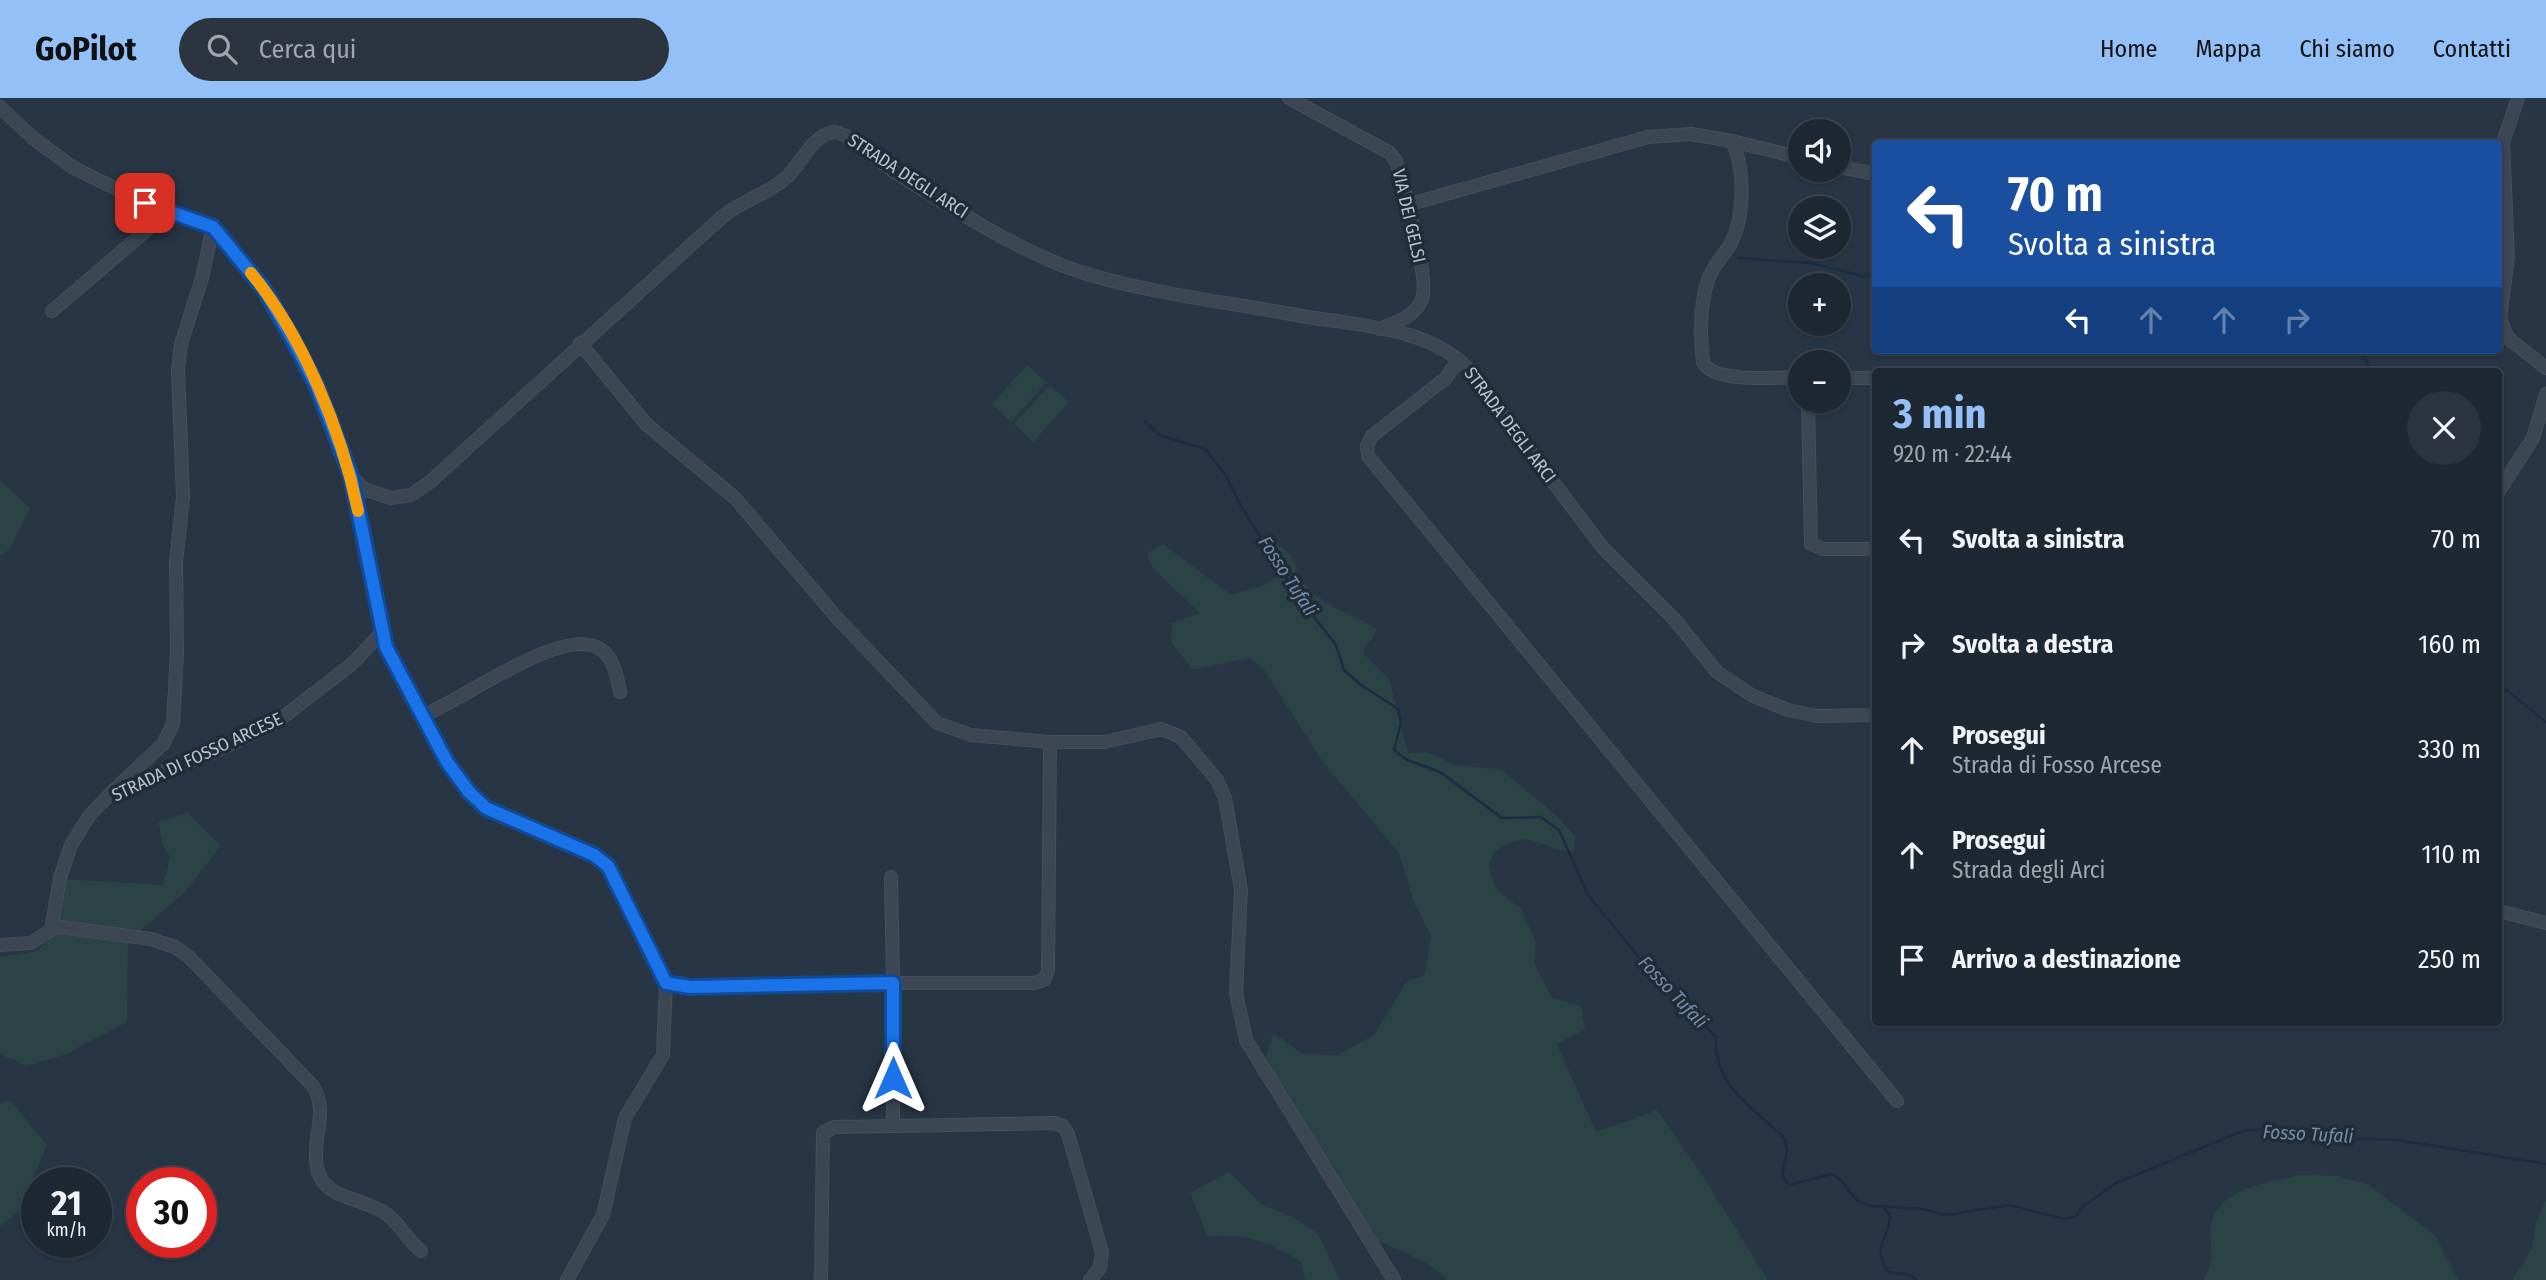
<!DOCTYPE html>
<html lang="it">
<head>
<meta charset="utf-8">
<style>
  :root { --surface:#1e2833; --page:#2b343f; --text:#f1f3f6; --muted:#a1a6ac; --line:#3c444e; --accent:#94c0f8 }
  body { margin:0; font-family:"Fira Sans Condensed",sans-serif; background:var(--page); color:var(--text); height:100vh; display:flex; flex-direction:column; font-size:26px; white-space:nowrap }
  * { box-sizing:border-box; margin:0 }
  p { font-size:23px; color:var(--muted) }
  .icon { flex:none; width:38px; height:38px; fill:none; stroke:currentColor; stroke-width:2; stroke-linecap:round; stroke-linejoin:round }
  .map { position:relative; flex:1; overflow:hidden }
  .details { position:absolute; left:1872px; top:270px; width:630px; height:658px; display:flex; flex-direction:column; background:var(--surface); border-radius:7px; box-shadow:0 2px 5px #0004,0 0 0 2px var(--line) }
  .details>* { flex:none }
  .top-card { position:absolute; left:1872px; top:42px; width:630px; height:214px; border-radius:7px; box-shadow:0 2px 5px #0004,0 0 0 2px var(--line); background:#1a4fa0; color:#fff; overflow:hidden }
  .tools { position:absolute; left:1788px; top:21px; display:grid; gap:14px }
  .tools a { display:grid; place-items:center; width:63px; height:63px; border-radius:50%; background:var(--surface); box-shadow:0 2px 5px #0004,0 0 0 2px var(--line); font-size:35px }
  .speed { position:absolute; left:21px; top:1069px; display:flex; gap:14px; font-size:35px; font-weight:700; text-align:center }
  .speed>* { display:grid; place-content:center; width:91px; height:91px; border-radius:50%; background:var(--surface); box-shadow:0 2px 5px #0004,0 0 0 2px var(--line); line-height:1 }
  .speed small { font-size:18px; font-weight:400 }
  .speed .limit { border:10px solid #d22; background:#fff; color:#111 }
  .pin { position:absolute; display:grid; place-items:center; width:60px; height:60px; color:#fff; margin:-30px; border-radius:14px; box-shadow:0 4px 10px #0006 }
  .me { position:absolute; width:77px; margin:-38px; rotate:0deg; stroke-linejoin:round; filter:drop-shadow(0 0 5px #0008) }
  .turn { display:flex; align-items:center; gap:24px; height:147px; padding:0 21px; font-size:32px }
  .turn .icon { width:91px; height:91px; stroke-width:2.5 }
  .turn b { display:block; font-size:49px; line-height:60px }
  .lanes { display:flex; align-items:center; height:66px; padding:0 21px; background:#0003; justify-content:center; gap:35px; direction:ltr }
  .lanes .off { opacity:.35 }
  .round { display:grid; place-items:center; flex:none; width:74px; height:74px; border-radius:37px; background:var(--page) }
  .head { display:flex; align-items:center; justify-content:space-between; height:119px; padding:0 21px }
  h1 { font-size:42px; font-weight:700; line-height:52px; color:var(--accent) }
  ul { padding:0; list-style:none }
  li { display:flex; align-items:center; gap:21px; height:105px; padding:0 21px }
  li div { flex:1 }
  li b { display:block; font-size:26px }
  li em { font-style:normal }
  header { display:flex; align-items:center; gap:42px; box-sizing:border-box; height:98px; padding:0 35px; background:var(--accent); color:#111 }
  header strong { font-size:33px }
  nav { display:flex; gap:38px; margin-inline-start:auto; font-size:24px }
  .search { width:490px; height:63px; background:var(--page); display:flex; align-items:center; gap:18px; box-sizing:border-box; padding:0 24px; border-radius:38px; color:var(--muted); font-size:26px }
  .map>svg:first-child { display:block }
  .green { fill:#2a4345 }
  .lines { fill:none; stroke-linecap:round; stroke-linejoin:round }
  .stream { stroke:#1a2d43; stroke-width:2.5 }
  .minor-casing { stroke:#46505d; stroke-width:14 }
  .minor { stroke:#3c4753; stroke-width:12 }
  .route-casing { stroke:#114b97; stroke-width:18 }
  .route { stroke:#1a73e8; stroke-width:12 }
  .slow { stroke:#f59e0b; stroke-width:12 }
  .labels { text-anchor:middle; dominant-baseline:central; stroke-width:7; stroke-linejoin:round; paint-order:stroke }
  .street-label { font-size:18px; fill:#bac2cd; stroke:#212c39 }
  .water-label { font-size:19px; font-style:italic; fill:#738eab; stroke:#212c39 }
</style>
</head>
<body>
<header>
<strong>GoPilot</strong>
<div class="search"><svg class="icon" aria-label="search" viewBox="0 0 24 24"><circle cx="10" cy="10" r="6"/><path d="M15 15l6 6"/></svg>Cerca qui</div>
<nav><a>Home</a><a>Mappa</a><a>Chi siamo</a><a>Contatti</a></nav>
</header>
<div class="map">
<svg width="2546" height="1182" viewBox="0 0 2546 1182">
  <rect width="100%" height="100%" fill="#283544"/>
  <path class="green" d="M1027 267 1047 284 1011 324 992 306Z
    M1050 287 1069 304 1033 344 1014 326Z
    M0 382 30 410 9 452 0 458Z
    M1276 445C1301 461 1292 471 1307 488 1324 509 1355 517 1377 531L1363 555 1389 581 1408 655 1427 654 1455 667 1502 672 1557 718 1575 738 1574 754C1554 755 1539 739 1519 742 1511 743 1501 750 1493 754L1489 768 1495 790 1520 810 1536 843 1534 865 1552 900 1581 908 1585 931 1557 946 1596 1034 1657 1012 1705 1081 1768 1182H1448L1428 1166 1373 1140 1265 962 1273 935 1303 956 1338 957 1374 937 1407 883 1425 877 1431 838 1414 805 1399 755 1322 663 1263 570 1249 560 1193 572 1171 544 1172 525 1200 515 1153 471 1146 456 1163 446 1231 497 1264 487 1277 479 1269 452Z
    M188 715 221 748 183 796 128 843 127 924 64 957 26 968 0 956V859L37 853 54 836 64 781 163 787 170 759 162 745 158 724Z
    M10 1002 47 1047 19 1114 0 1128V1005Z
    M1229 1074 1260 1105 1298 1122 1318 1136 1340 1182H1305L1301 1164C1269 1144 1245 1135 1207 1138L1190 1095Z
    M2299 1077 2337 1078 2369 1087 2435 1137 2458 1182H2203C2218 1156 2207 1148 2212 1124 2219 1090 2271 1084 2299 1077Z
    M2546 1102V1182H2512L2532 1150 2536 1124Z"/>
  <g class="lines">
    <path class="stream" d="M1738 160 1811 165 1862 178 1876 176
      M2355 252 2363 258 2372 273
      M1145 323 1159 337 1205 351 1225 376 1241 408 1296 496 1336 547 1344 572 1361 587 1398 611 1401 625 1394 652 1407 662 1440 674 1502 720 1541 719 1559 732 1588 797 1651 874 1716 939C1713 988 1754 1010 1785 1041L1787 1053 1782 1079 1789 1087 1832 1076 1840 1081 1857 1103 1872 1108 1923 1111 1946 1117 2010 1107 2064 1121 2075 1119 2085 1107 2116 1085 2243 1033 2263 1031 2316 1039 2398 1042 2546 1066
      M2499 586 2546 624
      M1884 1110 1890 1118C1888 1145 1871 1146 1888 1174L1910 1177 1917 1182"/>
    <g class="minor-casing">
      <path id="minor" d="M1289 0 1390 55 1396 63C1403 86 1430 183 1422 201 1416 218 1395 225 1379 231
        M2518 0 2503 44 2508 159 2500 221 2508 240 2546 270
        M0 9 34 41 74 70 145 105 213 129 259 184 276 211 312 278 351 378 366 392 391 400 411 397 430 384 722 119C742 102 769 96 788 78 802 64 813 36 835 34 855 39 875 61 892 72 948 108 1030 161 1094 178 1161 197 1233 205 1302 218 1354 227 1429 229 1467 270L1603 450 1675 522 1717 574 1753 598 1788 612 1817 618 1876 617
        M1732 43 1801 60
        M1839 69 1876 76
        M1407 107 1648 39 1691 36 1732 43C1745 70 1745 118 1731 145 1724 158 1713 167 1708 182 1700 206 1700 238 1703 264 1713 286 1778 279 1801 279
        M52 213 168 114
        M580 245 646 326 735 400 838 521 937 625 971 637 1050 644H1105L1161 631 1181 639 1217 682 1225 700 1241 792 1236 895 1246 942 1394 1182
        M1458 262 1446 280 1372 338 1367 348 1368 358 1897 1003
        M1839 280H1876
        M1808 303 1811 446 1822 451H1876
        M351 378 385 545 447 664 469 694 486 710 595 757 608 768 666 885 690 889 893 885V1028L834 1029 823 1035 821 1182
        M2499 393 2533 340 2546 296
        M422 618C460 604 564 526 600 551 614 560 617 579 620 594
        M113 693 163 646 173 626 177 554 176 465 183 399 178 272 181 246 202 180 213 129
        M891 779 893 885H1034L1044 882 1048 873 1050 644
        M2499 813 2546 825
        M53 828 151 841 175 849 189 859 313 988C328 1013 314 1035 316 1062 318 1104 362 1097 388 1117 399 1125 407 1142 421 1153
        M0 847 31 845 51 832 60 780 71 747 89 718 113 693 215 654 274 626 352 566 382 534
        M893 1028 1054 1025 1063 1028 1068 1036 1102 1154 1100 1170 1090 1182
        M567 1182 603 1117 625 1020 663 957 666 885"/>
    </g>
    <use href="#minor" class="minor"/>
  </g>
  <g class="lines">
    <g class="route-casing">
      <path id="route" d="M145 105 213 129 264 191 293 242 317 289 351 378 386 549 447 664 469 694 486 710 594 757 608 768 666 885 690 889 893 885V980"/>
    </g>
    <use href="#route" class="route"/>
    <path class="slow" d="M251 175C303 238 342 334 358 413"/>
  </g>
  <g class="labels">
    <g class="street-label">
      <text transform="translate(908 78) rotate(33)">STRADA DEGLI ARCI</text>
      <text transform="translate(1409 118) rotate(77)">VIA DEI GELSI</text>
      <text transform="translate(1510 327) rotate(53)">STRADA DEGLI ARCI</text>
      <text transform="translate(197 659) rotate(-25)">STRADA DI FOSSO ARCESE</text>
    </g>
    <g class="water-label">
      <text transform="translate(1288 478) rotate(57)">Fosso Tufali</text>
      <text transform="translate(1673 894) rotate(47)">Fosso Tufali</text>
      <text transform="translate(2308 1036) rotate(3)">Fosso Tufali</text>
    </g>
  </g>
</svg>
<div class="tools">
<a><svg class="icon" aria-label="sound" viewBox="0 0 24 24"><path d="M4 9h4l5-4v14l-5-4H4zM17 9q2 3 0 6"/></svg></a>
<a><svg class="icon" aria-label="layers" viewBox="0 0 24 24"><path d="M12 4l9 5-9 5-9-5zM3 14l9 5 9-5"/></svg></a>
<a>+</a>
<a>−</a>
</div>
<div class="speed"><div>21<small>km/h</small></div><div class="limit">30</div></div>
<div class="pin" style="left:145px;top:105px;background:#d93025"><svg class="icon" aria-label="arrive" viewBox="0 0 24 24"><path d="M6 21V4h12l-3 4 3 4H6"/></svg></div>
<svg class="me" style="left:893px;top:980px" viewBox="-20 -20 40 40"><path d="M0-17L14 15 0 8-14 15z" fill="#1a73e8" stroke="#fff" stroke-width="4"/></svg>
<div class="top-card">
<div class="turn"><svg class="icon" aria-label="left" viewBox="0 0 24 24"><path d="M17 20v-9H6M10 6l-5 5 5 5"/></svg><div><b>70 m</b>Svolta a sinistra</div></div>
<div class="lanes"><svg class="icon" aria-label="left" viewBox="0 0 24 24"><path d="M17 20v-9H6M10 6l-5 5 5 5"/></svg><svg class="icon off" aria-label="ahead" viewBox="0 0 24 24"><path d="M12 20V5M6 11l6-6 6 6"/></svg><svg class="icon off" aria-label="ahead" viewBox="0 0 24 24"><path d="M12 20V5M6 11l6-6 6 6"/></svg><svg class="icon off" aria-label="right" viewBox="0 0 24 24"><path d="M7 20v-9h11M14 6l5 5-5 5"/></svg></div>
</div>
<section class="details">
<div class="head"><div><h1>3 min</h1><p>920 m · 22:44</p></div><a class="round"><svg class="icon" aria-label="close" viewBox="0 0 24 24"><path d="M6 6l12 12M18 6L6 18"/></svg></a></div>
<ul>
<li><svg class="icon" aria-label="left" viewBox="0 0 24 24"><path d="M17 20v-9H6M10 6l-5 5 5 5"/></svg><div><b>Svolta a sinistra</b></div><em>70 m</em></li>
<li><svg class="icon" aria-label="right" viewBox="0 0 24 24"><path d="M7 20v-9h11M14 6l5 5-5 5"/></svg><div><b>Svolta a destra</b></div><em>160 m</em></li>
<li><svg class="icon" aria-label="ahead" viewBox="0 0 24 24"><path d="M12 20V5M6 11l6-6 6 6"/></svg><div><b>Prosegui</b><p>Strada di Fosso Arcese</p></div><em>330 m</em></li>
<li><svg class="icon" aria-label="ahead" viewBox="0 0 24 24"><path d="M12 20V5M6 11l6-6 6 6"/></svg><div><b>Prosegui</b><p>Strada degli Arci</p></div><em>110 m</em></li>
<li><svg class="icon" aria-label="arrive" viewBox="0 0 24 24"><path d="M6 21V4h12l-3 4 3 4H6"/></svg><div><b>Arrivo a destinazione</b></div><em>250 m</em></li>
</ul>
</section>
</div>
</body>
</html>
